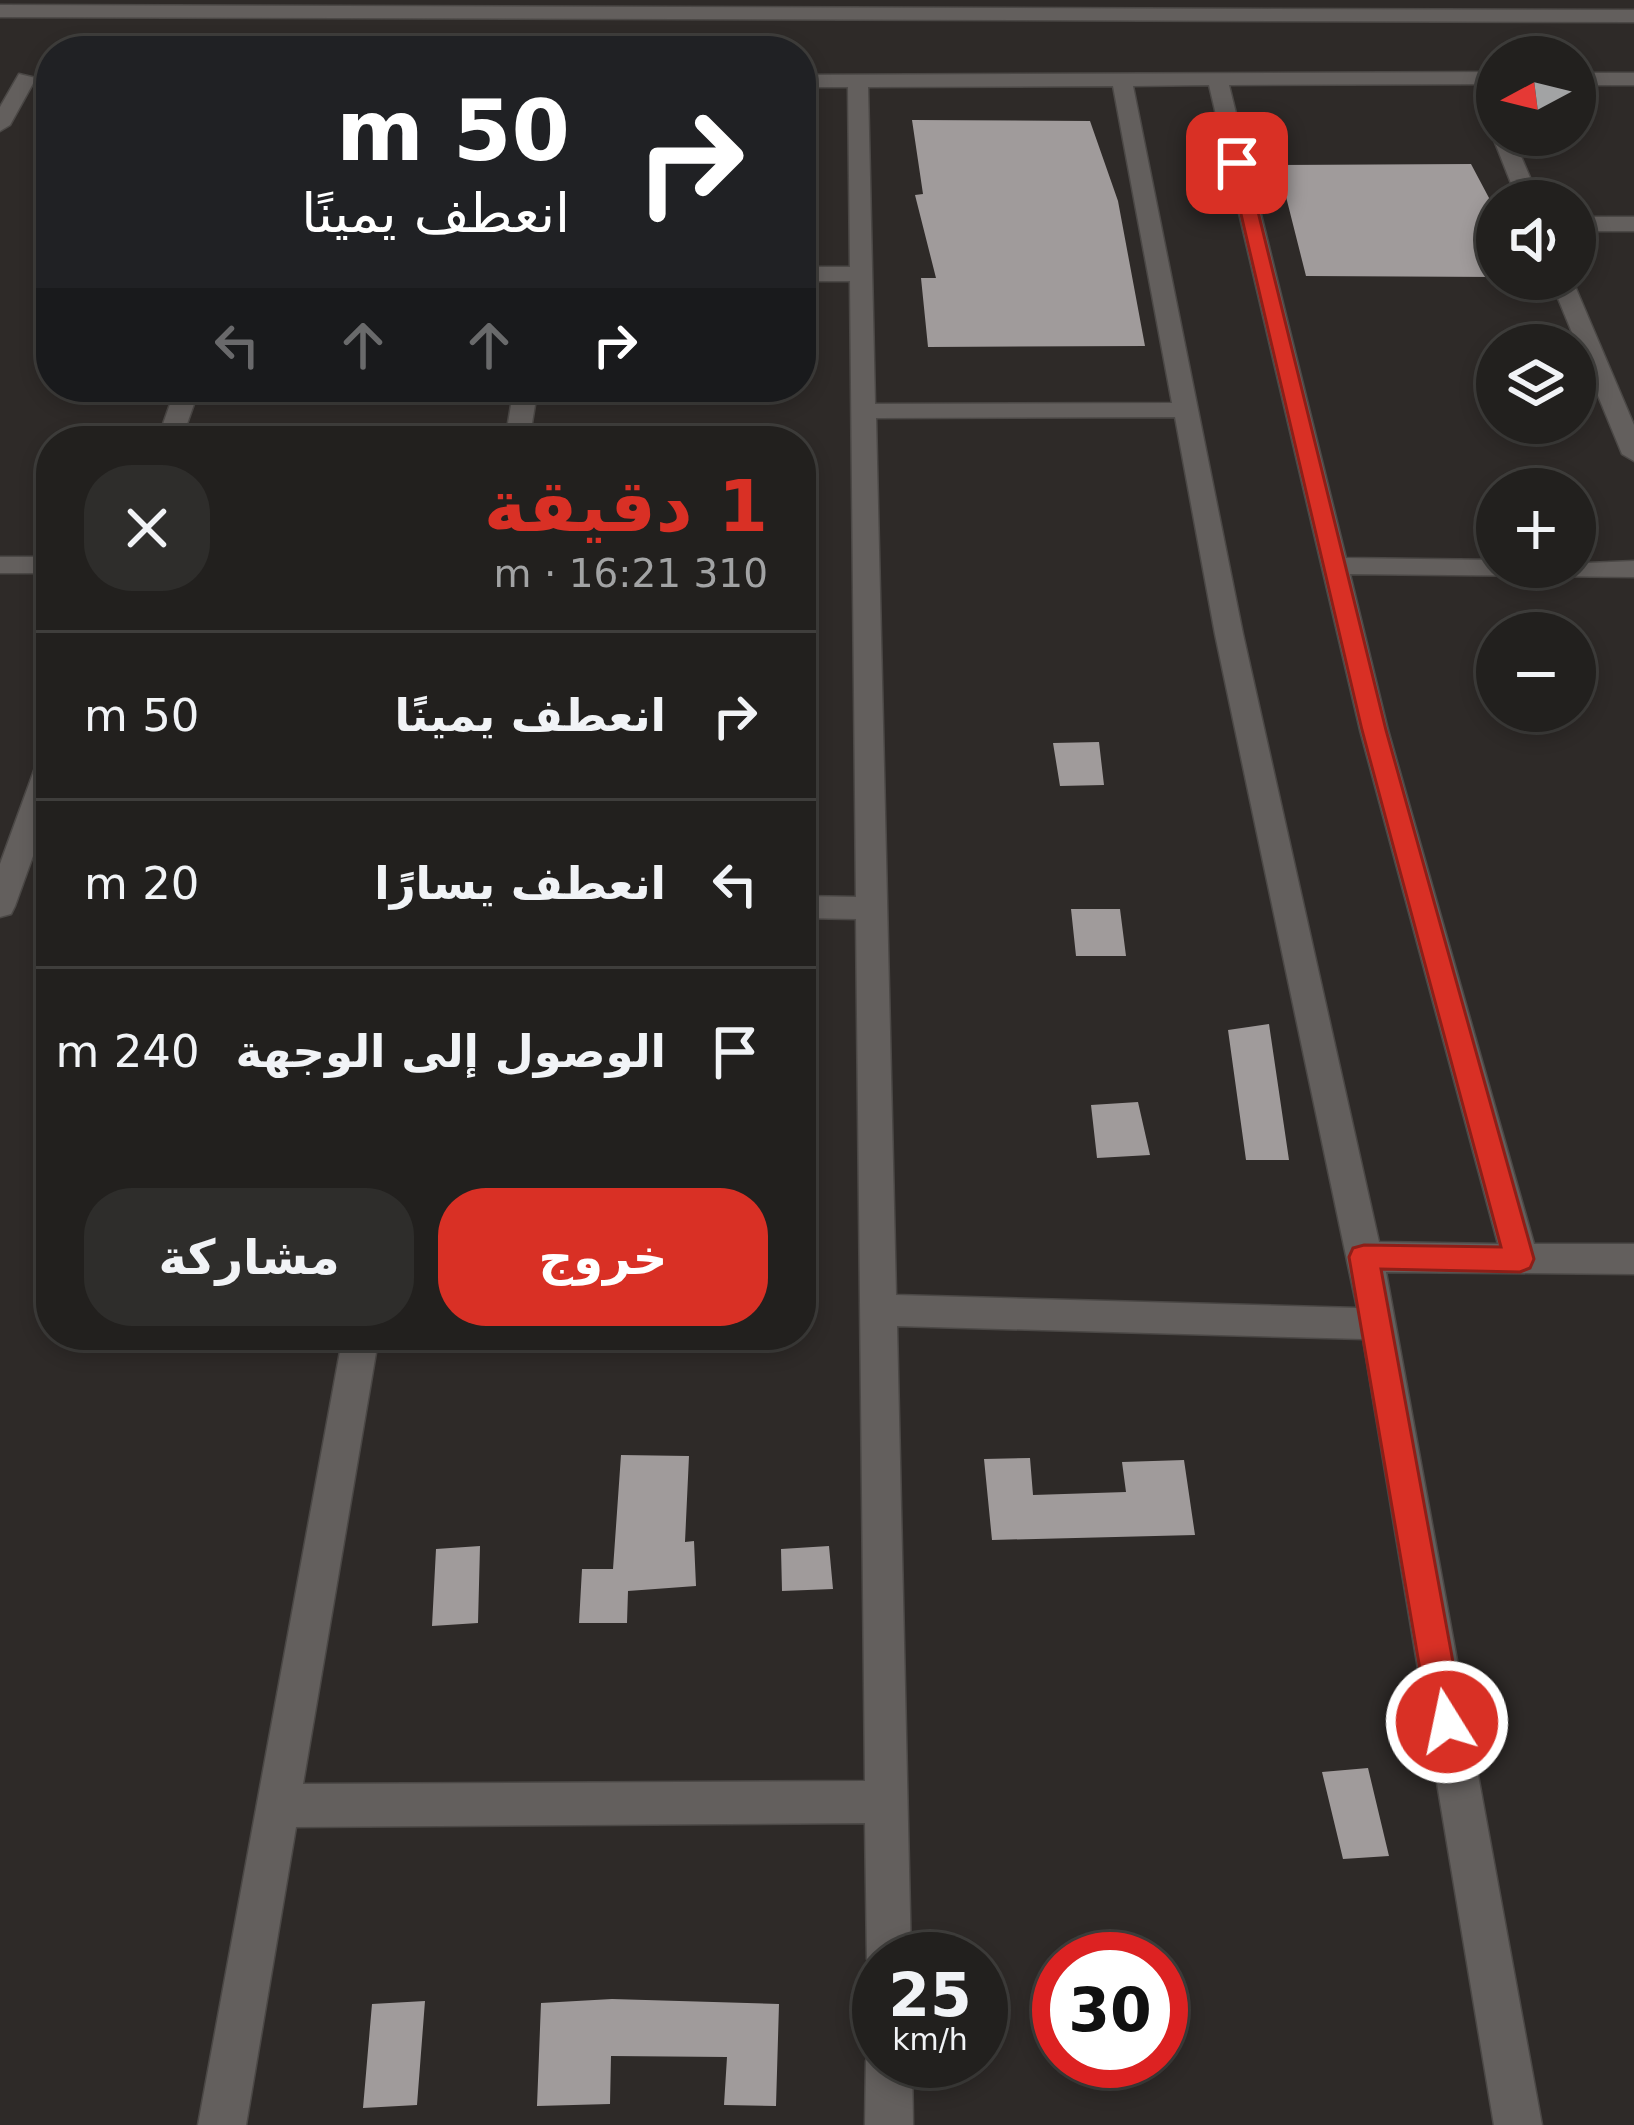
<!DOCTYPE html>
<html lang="ar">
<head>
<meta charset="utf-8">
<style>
  :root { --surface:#22201e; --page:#2e2d2b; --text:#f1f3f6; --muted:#a2a3a4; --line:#3f3e3c; --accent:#d93025 }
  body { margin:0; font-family:"DejaVu Sans",Vazirmatn,sans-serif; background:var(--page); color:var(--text); direction:rtl; height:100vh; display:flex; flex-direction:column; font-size:45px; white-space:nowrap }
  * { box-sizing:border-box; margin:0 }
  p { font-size:39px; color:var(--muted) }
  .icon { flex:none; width:66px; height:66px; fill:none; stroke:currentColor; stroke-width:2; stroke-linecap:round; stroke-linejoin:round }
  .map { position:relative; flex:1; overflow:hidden; direction:ltr }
  .panel { position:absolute; left:36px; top:426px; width:780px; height:924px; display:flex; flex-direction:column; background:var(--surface); border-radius:48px; box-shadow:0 6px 18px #0003,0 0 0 3px var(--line); direction:rtl }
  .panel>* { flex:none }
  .guide { position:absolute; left:36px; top:36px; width:780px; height:366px; border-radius:48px; box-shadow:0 6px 18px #0003,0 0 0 3px var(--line); direction:rtl; background:#202124; color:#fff; overflow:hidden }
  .needle { width:78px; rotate:263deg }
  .controls { position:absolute; left:1476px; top:36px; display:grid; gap:24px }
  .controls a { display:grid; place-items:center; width:120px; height:120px; border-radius:50%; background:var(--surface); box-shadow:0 6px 18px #0003,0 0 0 3px var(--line); font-size:60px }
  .speed { position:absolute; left:852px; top:1932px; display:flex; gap:24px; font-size:60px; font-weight:700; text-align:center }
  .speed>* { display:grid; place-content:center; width:156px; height:156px; border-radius:50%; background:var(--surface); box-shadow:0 6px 18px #0003,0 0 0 3px var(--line); line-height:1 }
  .speed small { font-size:30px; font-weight:400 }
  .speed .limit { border:18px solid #d22; background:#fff; color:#111 }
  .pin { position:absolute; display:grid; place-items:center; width:102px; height:102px; color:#fff; margin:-51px; border-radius:24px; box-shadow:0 6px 18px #0006 }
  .me { position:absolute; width:132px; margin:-66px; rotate:350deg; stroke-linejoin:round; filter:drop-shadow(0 0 9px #0008) }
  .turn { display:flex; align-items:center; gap:42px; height:252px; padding:0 48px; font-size:54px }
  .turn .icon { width:156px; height:156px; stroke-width:2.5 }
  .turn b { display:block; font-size:84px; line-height:102px }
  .lanes { display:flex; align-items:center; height:114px; padding:0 48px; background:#0003; justify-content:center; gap:60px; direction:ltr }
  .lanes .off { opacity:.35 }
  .round { display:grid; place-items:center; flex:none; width:126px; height:126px; border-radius:48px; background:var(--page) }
  .summary { display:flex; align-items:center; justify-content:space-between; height:204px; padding:0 48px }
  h1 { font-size:72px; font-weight:700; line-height:90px; color:var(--accent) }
  .cta { display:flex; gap:24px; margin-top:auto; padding:24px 48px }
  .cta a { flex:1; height:138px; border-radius:48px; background:var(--accent); color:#fff; font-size:48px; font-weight:700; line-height:138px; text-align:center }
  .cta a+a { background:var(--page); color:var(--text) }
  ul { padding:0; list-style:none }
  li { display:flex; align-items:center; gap:36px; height:168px; padding:0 48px; border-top:3px solid var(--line) }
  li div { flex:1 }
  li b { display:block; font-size:45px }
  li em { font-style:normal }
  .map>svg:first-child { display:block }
  .building { fill:#a09b9b }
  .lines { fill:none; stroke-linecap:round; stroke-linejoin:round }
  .minor-casing { stroke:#4b4846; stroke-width:3 }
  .minor { fill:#635f5d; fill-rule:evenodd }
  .route { fill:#d93025; stroke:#8d1f18; stroke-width:3 }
</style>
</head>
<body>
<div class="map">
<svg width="1634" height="2125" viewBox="0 0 1634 2125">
  <rect width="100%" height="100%" fill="#2e2a28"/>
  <path class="building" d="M912 120 1090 121 1118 201 1145 346 928 347 921 278H936L915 195 923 194Z
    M1471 164 1497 213V277L1306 276 1278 165Z
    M1099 742 1104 785 1060 786 1053 743Z
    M1071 909H1120L1126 956H1076Z
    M1269 1024 1289 1160H1246L1228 1030Z
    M1138 1102 1150 1155 1097 1158 1091 1105Z
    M621 1455 689 1456 685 1542 694 1541 696 1586 628 1591 627 1623H579L582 1569H613Z
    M1030 1458 1033 1495 1126 1492 1122 1462 1184 1460 1195 1535 992 1540 984 1459Z
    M480 1546 478 1623 432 1626 436 1549Z
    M829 1546 833 1589 782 1591 781 1549Z
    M1368 1768 1389 1856 1343 1859 1322 1772Z
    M612 1999 779 2004 776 2106 724 2105 727 2057 611 2056 610 2104 537 2106 541 2003Z
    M425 2001 417 2105 363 2108 372 2004Z"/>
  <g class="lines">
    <g class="minor-casing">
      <path id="minor" d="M0 5 1634 10V22L0 17Z
        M1497 72V84L1229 85 1346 558 1497 560V567L1634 561V577L1350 574 1388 730 1534 1244H1634V1274L1386 1272 1542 2125H1494L1363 1339 897 1326 911 1959H879V1977L867 1959 865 1823 296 1827 246 2125H198L343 1335H379L303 1784 865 1781 856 919 801 918V896L856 897 850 281H801V267H850L848 87H801V75ZM1209 85 1360 730 1498 1244 1379 1242 1243 634 1133 86ZM1113 86 1172 403 875 404 868 87ZM1175 417 1215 634 1357 1308 896 1295 876 418Z
        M1575 73H1634V85H1575Z
        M19 74 36 78 10 125 0 131V107Z
        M1497 130V135H1512L1540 201H1518L1492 135Z
        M1575 217H1634V231H1575Z
        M1550 279H1572L1634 425V461L1622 454Z
        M176 387H200L181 441H157Z
        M514 387H538L529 441H505Z
        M0 557H51V573H0Z
        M51 755V806L15 906 11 914 0 917V864L36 765Z
        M879 2042V2061H912L913 2125H865L866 2061 873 2045Z"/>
    </g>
    <use href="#minor" class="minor"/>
  </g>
  <path class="route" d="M1237 158 1246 163 1386 730 1534 1259 1530 1268 1520 1272 1381 1269 1464 1722 1459 1734 1447 1739 1434 1734 1429 1722 1349 1257 1353 1248 1364 1245 1501 1247 1362 730 1229 163Z"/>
</svg>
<div class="controls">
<a><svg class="needle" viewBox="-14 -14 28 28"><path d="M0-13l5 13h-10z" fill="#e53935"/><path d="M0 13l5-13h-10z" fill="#a2a3a4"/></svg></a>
<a><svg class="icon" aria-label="sound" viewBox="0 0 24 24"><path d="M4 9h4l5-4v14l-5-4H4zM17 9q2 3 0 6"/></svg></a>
<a><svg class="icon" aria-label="layers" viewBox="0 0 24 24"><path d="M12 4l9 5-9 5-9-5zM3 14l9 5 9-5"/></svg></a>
<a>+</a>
<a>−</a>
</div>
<div class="speed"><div>25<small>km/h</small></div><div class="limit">30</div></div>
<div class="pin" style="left:1237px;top:163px;background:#d93025"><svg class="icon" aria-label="arrive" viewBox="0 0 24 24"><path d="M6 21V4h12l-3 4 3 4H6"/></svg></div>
<svg class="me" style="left:1447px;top:1722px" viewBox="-20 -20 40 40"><circle r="17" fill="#d93025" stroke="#fff" stroke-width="3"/><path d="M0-11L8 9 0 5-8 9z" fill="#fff"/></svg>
<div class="guide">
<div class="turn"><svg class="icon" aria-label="right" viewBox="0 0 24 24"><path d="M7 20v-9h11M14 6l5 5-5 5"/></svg><div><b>50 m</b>انعطف يمينًا</div></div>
<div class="lanes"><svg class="icon off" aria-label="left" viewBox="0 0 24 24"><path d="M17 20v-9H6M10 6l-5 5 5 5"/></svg><svg class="icon off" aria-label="ahead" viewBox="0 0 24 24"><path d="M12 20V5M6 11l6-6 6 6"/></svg><svg class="icon off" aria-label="ahead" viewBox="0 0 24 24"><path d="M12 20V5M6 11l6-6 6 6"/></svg><svg class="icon" aria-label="right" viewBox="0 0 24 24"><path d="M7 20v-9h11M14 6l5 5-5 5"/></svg></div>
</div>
<section class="panel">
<div class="summary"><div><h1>1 دقيقة</h1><p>310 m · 16:21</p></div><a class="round"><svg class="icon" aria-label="close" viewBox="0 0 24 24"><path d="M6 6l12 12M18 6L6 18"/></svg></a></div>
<ul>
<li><svg class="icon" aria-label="right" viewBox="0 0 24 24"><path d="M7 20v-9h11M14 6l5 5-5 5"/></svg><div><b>انعطف يمينًا</b></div><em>50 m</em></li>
<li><svg class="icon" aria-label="left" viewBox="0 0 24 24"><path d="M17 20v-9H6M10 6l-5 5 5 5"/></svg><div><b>انعطف يسارًا</b></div><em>20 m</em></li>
<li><svg class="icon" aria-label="arrive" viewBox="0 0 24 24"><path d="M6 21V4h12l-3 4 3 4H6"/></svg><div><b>الوصول إلى الوجهة</b></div><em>240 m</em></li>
</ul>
<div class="cta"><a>خروج</a><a>مشاركة</a></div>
</section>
</div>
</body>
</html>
